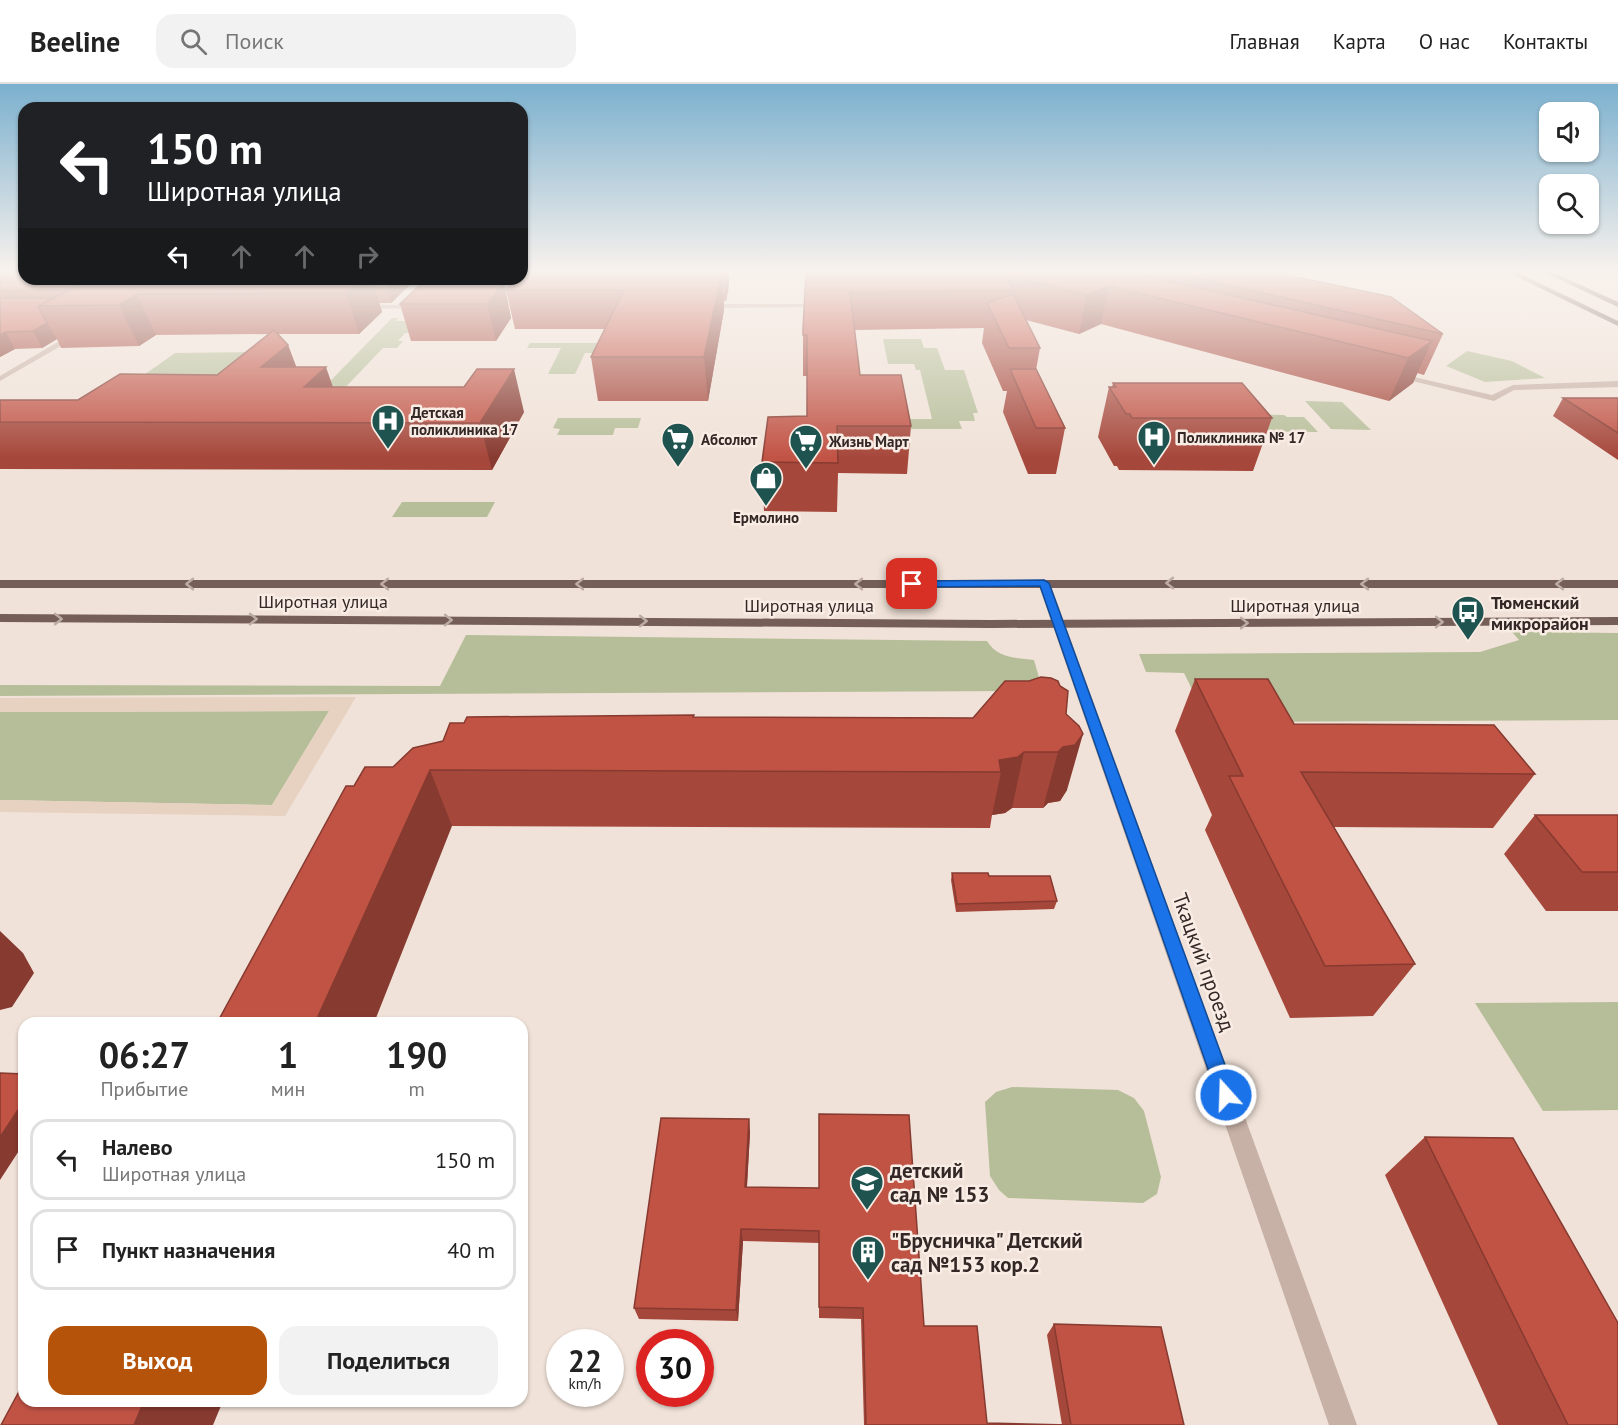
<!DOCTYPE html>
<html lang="ru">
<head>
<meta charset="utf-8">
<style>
  :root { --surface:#fff; --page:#f2f2f2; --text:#222; --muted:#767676; --line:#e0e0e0; --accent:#b45309 }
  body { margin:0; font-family:"PT Sans",sans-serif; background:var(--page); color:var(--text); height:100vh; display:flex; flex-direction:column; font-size:22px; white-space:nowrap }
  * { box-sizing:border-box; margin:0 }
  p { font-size:20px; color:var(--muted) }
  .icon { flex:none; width:33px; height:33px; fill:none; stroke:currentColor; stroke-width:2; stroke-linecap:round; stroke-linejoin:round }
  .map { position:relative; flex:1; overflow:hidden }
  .panel { position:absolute; left:18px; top:933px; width:510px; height:390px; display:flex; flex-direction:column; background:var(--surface); border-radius:18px; box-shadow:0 2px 4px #0004 }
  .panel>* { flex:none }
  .banner { position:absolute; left:18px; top:18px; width:510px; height:183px; border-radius:18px; box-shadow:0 2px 4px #0004; background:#202124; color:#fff; overflow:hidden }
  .fabs { position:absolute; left:1539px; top:18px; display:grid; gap:12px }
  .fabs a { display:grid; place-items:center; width:60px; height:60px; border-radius:12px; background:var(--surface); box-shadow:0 2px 4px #0004; font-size:30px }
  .speed { position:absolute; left:546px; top:1245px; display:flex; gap:12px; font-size:30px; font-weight:700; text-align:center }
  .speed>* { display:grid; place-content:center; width:78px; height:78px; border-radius:50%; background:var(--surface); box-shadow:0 2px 4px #0004; line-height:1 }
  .speed small { font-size:15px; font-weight:400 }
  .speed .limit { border:9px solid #d22; background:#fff; color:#111 }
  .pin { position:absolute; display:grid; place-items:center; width:51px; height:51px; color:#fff; margin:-26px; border-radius:12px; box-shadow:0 3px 9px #0006 }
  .me { position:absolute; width:66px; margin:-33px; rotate:340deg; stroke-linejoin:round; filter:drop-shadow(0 0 4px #0008) }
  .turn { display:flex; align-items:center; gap:21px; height:126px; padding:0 30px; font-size:27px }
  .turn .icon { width:78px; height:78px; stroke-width:2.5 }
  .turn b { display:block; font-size:42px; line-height:51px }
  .lanes { display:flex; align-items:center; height:57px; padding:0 30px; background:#0003; justify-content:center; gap:30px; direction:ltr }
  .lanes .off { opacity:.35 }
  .eta { display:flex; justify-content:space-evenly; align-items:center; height:102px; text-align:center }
  .eta b { font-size:36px; font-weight:700; line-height:42px }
  .primary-button { display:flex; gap:12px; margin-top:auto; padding:12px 30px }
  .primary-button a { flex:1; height:69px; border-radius:18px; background:var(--accent); color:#fff; font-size:24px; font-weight:700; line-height:69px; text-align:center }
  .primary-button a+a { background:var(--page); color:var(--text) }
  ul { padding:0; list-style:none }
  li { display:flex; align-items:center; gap:18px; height:81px; margin:0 12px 9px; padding:0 18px; border:3px solid var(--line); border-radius:18px }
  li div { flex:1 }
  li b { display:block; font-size:22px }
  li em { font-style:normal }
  header { display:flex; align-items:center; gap:36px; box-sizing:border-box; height:84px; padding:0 30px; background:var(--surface); border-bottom:2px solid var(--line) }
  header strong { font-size:28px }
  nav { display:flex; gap:33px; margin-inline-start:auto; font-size:21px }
  .search { width:420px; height:54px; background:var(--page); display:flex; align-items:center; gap:15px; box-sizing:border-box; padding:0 21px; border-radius:18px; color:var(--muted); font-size:22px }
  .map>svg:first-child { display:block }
  .green { fill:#b6be99 }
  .plaza { fill:#e7d1c0 }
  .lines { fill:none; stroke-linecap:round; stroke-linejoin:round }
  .minor { fill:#c7b0a5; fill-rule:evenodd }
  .major { fill:#755e58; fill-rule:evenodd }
  .wall { fill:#a6473b }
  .shaded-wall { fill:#873a30 }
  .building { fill:#c15345; stroke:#873a30; stroke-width:1.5 }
  .oneway { stroke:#bdaca5 }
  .route { fill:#1a73e8; stroke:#114b97; stroke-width:1.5 }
  .labels { text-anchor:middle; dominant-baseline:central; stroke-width:5; stroke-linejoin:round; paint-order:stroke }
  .far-poi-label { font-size:15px; font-weight:bold; fill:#332826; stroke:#f8ece4; text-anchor:start }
  .street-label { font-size:18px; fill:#332826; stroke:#f8ece4 }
  .poi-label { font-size:18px; font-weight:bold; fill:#332826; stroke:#f8ece4; text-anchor:start }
  .near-street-label { font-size:21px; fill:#332826; stroke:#f8ece4 }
  .near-poi-label { font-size:21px; font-weight:bold; fill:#332826; stroke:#f8ece4; text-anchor:start }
</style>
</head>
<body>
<header>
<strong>Beeline</strong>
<div class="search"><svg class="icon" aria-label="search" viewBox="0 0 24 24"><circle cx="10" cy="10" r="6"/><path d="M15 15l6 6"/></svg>Поиск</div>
<nav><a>Главная</a><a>Карта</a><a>О нас</a><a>Контакты</a></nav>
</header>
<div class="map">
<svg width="1618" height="1341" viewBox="0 0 1618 1341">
  <rect width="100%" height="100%" fill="#f0e2d8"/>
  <path class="green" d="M392 234H398L396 237H424L413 249H405L398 257H403L397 264H383L339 310 285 343Z
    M883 255H921L924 264H937L945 286H964L978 329H973L975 337H959L962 345H899L898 335H932L920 286H916L914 280H888Z
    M530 259H634L630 269H585L575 290H548L561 264H527Z
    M1467 267 1512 277 1545 294 1485 298 1446 282Z
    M259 268 203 314 110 315 175 269Z
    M1305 317 1342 318 1371 346 1331 345Z
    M1223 330 1284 331 1287 333H1304L1318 348 1236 347Z
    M558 334H641L638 344H615L613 351H557L560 345 553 344Z
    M402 418H495L487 433H392Z
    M1512 548 1618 549V636L1208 638 1184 589 1146 588 1139 570 1480 568 1519 556Z
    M466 551 987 557C997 574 1016 574 1034 576L1043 607 0 612V601L440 602Z
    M329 627 272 721 0 716V628Z
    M1618 918V1026L1543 1027 1475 919Z
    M1012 1003 1118 1006 1134 1014 1144 1027 1161 1093 1157 1110 1143 1119 1008 1114 999 1106 990 1092 985 1018 996 1008Z"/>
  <path class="plaza" d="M356 613 285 732 0 728V716L272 721 329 627 0 628V614Z"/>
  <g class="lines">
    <path class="minor" d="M511 195H517L496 222H492Z
      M822 220 824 223 705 224 702 222 705 220Z
      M420 221 422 224 360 225 357 223 360 221Z
      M73 249 80 251 0 297V292Z
      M1392 288 1492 311 1513 301 1618 297V303L1514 306 1494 317 1392 292Z
      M1044 495 1050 499 1357 1341H1329L1038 499Z"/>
    <path class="major" d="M1503 186H1512L1618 237V242Z
      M1539 186H1548L1618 218V223Z
      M0 496H1618V504H0Z
      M0 530 991 536 1618 533V541L991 544 0 538Z"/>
  </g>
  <path class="wall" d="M0 186 24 195H416L391 219H379L382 228 359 250H278L288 261 296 283 333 303 524 328 492 386 0 385V316H78L217 291 269 250 156 251 139 262 61 264 57 255 42 264 15 265 0 273Z
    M728 186 729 201 726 217H724V226L708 317H598L591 273 605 245H515L506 206Z
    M806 186H1264L1443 250 1424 291 1417 289 1413 299 1389 317 1101 240 1079 250 1026 236 1040 264 1036 286 1065 344 1056 390H1028L1003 328 1007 307H1003L982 259 984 244 854 246 860 291 911 342 907 390 838 389 837 428 764 427 762 378 807 332V292H803V245Z
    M504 199 511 234 496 257H411L400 220Z
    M1113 299 1272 334 1253 387 1119 386 1117 382H1114L1098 353 1109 303H1112Z
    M1563 314H1618V376L1553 332Z
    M1195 595 1294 640 1535 690 1493 744 1333 743 1415 880 1373 932 1290 934 1205 746 1212 731 1175 647Z
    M1066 630 1067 706 1060 717 1048 719 1043 724H1012L1005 729 992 731 990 744 452 742 354 702 393 683 694 633 973 634Z
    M1535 731H1618V827H1546L1504 770Z
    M952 789 989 792 1057 817 1054 825 956 828 951 796Z
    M749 1035 750 1049 747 1103 819 1104 924 1242 987 1339 1062 1341 1047 1251 1054 1240 1184 1341H864L861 1235 819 1234V1159L743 1157 738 1237 639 1235 634 1224Z
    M1425 1053 1618 1341H1498L1385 1091Z"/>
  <path class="shaded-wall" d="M725 186H728L729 201 726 217Z
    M722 188 724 226 708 317 704 273Z
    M363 195H372L382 228 359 250 346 209Z
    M396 195H416L391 219 386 204Z
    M504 199 511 234 496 257 487 220Z
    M1109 202 1101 240 1079 250 1087 211Z
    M137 210 156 251 139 262 119 221Z
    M47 239 57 255 42 264 33 247Z
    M6 248 15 265 0 273V251Z
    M1432 257 1413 299 1389 317 1408 274Z
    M288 261 304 303 261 283Z
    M326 283 341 326 304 303Z
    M514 285 524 328 492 386 480 339Z
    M1083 650 1067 706 1060 717 1048 719 1043 724 1058 668 1063 663Z
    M1024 668 1012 724 1005 729 992 731 1001 688 999 676Z
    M430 686 452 742 374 939H315Z
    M0 847 23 869 34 889 12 923 0 926Z
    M24 1017V1059L0 1096V1053Z
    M749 1035 750 1049 746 1116 745 1103Z
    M741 1145 743 1157 738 1237 736 1226Z
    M144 1317H223L213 1341H134Z"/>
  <path class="building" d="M0 186H24V195H91L70 206 0 207Z
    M529 186H725L724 189H527Z
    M864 186H1119L1432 257 1408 274 1109 202 1087 211 1006 191 1014 206 850 208 860 291H901L911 342H837L838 379 762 378 768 333 807 332V251H803V245L806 188H848Z
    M1162 186H1264L1391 213 1443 250Z
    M722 188 704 273H591L624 206H506L515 195H522V189Z
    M91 195H363L346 209 137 210 119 221 38 222Z
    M372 195H396L386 204H374Z
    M422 199H504L487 220H400Z
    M1013 210 1040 264H1009L987 219Z
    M0 214H55L38 222 47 239 33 247 6 248 0 251Z
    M274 246 288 261 261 283H326L304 303H464L477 285H514L480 339 0 338V316H78L120 290 217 291Z
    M1010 285H1036L1065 344H1036Z
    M1113 299H1242L1272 334H1132L1130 330H1126L1109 303H1116Z
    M1563 314H1618V349Z
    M1041 593 1051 594 1058 597 1060 602 1068 607 1066 630 1079 642 1083 650 1075 661 1063 663 1058 668H1024L1018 673 999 676 1001 688 430 686 315 939H217L346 702H354L365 683H393L413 664 443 657 450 639H464L467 633 694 631 693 633 973 634 1005 597H1029Z
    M1195 595H1268L1294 640 1494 641 1535 690 1301 688 1415 880 1325 882 1229 692H1243Z
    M1535 731H1618V788H1582Z
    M952 789H988L989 792H1050L1057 817 957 820Z
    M0 989 24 990V1017L0 1053Z
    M819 1030 909 1031 924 1242H977L987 1339 1069 1341H866L863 1224 819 1223V1147L741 1145 736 1226 634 1224 661 1034 749 1035 745 1103 819 1104Z
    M1425 1053 1513 1054 1618 1239V1341H1568Z
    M1054 1240 1161 1243 1184 1341H1071Z
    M24 1298V1317H144L134 1341H1Z"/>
  <defs><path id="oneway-chevron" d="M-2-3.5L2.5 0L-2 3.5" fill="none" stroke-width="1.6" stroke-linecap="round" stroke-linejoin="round" transform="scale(1.5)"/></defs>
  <g class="oneway">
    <use href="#oneway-chevron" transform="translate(1170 499) rotate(-180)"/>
    <use href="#oneway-chevron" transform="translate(190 500) rotate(180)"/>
    <use href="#oneway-chevron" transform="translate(385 500) rotate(180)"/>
    <use href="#oneway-chevron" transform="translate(580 500) rotate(180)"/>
    <use href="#oneway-chevron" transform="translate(859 500) rotate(180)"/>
    <use href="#oneway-chevron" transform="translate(1365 500) rotate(-180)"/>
    <use href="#oneway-chevron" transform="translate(1560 500) rotate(-180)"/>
    <use href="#oneway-chevron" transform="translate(58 535)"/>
    <use href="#oneway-chevron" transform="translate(253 535)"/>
    <use href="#oneway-chevron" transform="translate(448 536)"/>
    <use href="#oneway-chevron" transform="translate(643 537)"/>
    <use href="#oneway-chevron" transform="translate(1439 538)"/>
    <use href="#oneway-chevron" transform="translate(1244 539)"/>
  </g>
  <linearGradient id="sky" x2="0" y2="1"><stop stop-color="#7bb0ce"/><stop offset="0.5" stop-color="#f8f2ed"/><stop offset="1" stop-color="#f8f2ed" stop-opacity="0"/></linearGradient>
  <rect width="1618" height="374" fill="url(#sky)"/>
  <path class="route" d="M1044 496 1049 499 1236 1011 1233 1018 1226 1021 1219 1018 1217 1011 1040 502 912 503 906 500 912 497Z"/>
  <defs>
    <g id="hospital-pin" transform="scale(1.725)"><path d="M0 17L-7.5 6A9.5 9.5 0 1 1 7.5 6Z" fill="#1e534f" stroke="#f8ece4"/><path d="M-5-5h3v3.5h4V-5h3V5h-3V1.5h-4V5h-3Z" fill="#fff"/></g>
    <g id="supermarket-pin" transform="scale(1.725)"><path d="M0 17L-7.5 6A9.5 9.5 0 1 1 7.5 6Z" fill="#1e534f" stroke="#f8ece4"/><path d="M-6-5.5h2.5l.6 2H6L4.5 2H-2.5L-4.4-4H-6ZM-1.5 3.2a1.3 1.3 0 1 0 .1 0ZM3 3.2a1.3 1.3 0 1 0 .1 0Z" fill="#fff"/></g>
    <g id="shop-pin" transform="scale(1.725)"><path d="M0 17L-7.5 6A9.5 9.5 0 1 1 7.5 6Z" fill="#1e534f" stroke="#f8ece4"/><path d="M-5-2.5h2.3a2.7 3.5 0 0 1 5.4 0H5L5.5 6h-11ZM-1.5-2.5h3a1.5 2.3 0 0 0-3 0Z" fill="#fff"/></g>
    <g id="bus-pin" transform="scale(1.725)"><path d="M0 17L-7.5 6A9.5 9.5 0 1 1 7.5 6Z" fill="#1e534f" stroke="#f8ece4"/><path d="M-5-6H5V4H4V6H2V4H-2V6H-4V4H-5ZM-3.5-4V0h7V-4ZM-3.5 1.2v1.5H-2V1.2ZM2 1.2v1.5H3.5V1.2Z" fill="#fff"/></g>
    <g id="school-pin" transform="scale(1.725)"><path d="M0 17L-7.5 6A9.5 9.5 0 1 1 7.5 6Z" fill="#1e534f" stroke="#f8ece4"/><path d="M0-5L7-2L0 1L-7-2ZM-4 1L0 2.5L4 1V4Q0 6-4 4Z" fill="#fff"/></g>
    <g id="building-pin" transform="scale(1.725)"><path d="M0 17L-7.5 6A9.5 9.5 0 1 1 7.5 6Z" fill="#1e534f" stroke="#f8ece4"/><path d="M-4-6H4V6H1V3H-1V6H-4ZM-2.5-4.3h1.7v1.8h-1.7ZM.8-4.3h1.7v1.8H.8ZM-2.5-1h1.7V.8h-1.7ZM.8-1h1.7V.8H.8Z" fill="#fff"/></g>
  </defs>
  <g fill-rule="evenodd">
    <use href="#hospital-pin" x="388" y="337"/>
    <use href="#hospital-pin" x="1154" y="353"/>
    <use href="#supermarket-pin" x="678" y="355"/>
    <use href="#supermarket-pin" x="806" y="357"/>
    <use href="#shop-pin" x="766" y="394"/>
    <use href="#bus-pin" x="1468" y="528"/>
    <use href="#school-pin" x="867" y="1098"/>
    <use href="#building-pin" x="868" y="1168"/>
  </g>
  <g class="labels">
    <g class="far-poi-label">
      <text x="411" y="328">Детская<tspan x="411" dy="17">поликлиника 17</tspan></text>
      <text x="1177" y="353">Поликлиника № 17</text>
      <text x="701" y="355">Абсолют</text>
      <text x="829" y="357">Жизнь Март</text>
      <text x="766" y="433" text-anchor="middle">Ермолино</text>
    </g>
    <g class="street-label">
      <text x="323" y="517">Широтная улица</text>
      <text x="809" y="521">Широтная улица</text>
      <text x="1295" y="521">Широтная улица</text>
    </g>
    <g class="poi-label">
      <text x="1491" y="518">Тюменский<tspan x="1491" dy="21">микрорайон</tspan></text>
    </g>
    <g class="near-street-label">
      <text transform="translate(1204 878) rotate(70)">Ткацкий проезд</text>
    </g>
    <g class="near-poi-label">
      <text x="890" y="1086">детский<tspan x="890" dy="24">сад № 153</tspan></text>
      <text x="891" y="1156">"Брусничка" Детский<tspan x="891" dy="24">сад №153 кор.2</tspan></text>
    </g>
  </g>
</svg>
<div class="fabs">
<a><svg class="icon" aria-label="sound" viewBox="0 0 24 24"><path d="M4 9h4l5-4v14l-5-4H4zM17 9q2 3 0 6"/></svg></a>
<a><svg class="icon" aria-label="search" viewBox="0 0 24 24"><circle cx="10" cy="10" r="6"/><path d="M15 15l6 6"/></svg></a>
</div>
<div class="speed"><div>22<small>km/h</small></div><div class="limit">30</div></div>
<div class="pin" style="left:912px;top:500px;background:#d93025"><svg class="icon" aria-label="arrive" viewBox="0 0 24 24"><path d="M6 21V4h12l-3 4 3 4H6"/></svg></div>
<svg class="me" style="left:1226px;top:1011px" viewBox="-20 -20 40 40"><circle r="17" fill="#1a73e8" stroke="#fff" stroke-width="3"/><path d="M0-11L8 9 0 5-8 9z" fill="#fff"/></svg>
<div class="banner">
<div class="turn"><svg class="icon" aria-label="left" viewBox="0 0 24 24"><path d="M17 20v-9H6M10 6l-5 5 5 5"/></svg><div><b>150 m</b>Широтная улица</div></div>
<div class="lanes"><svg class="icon" aria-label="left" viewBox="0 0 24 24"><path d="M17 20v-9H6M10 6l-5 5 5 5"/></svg><svg class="icon off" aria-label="ahead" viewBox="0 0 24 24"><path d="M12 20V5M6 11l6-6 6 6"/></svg><svg class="icon off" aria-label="ahead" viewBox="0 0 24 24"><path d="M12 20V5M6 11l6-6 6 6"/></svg><svg class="icon off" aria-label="right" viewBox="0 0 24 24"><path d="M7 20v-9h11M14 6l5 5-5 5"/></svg></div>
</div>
<section class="panel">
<div class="eta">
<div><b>06:27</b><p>Прибытие</p></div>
<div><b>1</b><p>мин</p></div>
<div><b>190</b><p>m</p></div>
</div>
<ul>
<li><svg class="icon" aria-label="left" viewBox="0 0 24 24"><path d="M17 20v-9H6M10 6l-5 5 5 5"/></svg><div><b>Налево</b><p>Широтная улица</p></div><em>150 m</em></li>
<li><svg class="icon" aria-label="arrive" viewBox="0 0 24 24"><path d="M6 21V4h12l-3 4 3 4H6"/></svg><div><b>Пункт назначения</b></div><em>40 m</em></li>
</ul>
<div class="primary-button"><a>Выход</a><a>Поделиться</a></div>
</section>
</div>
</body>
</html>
